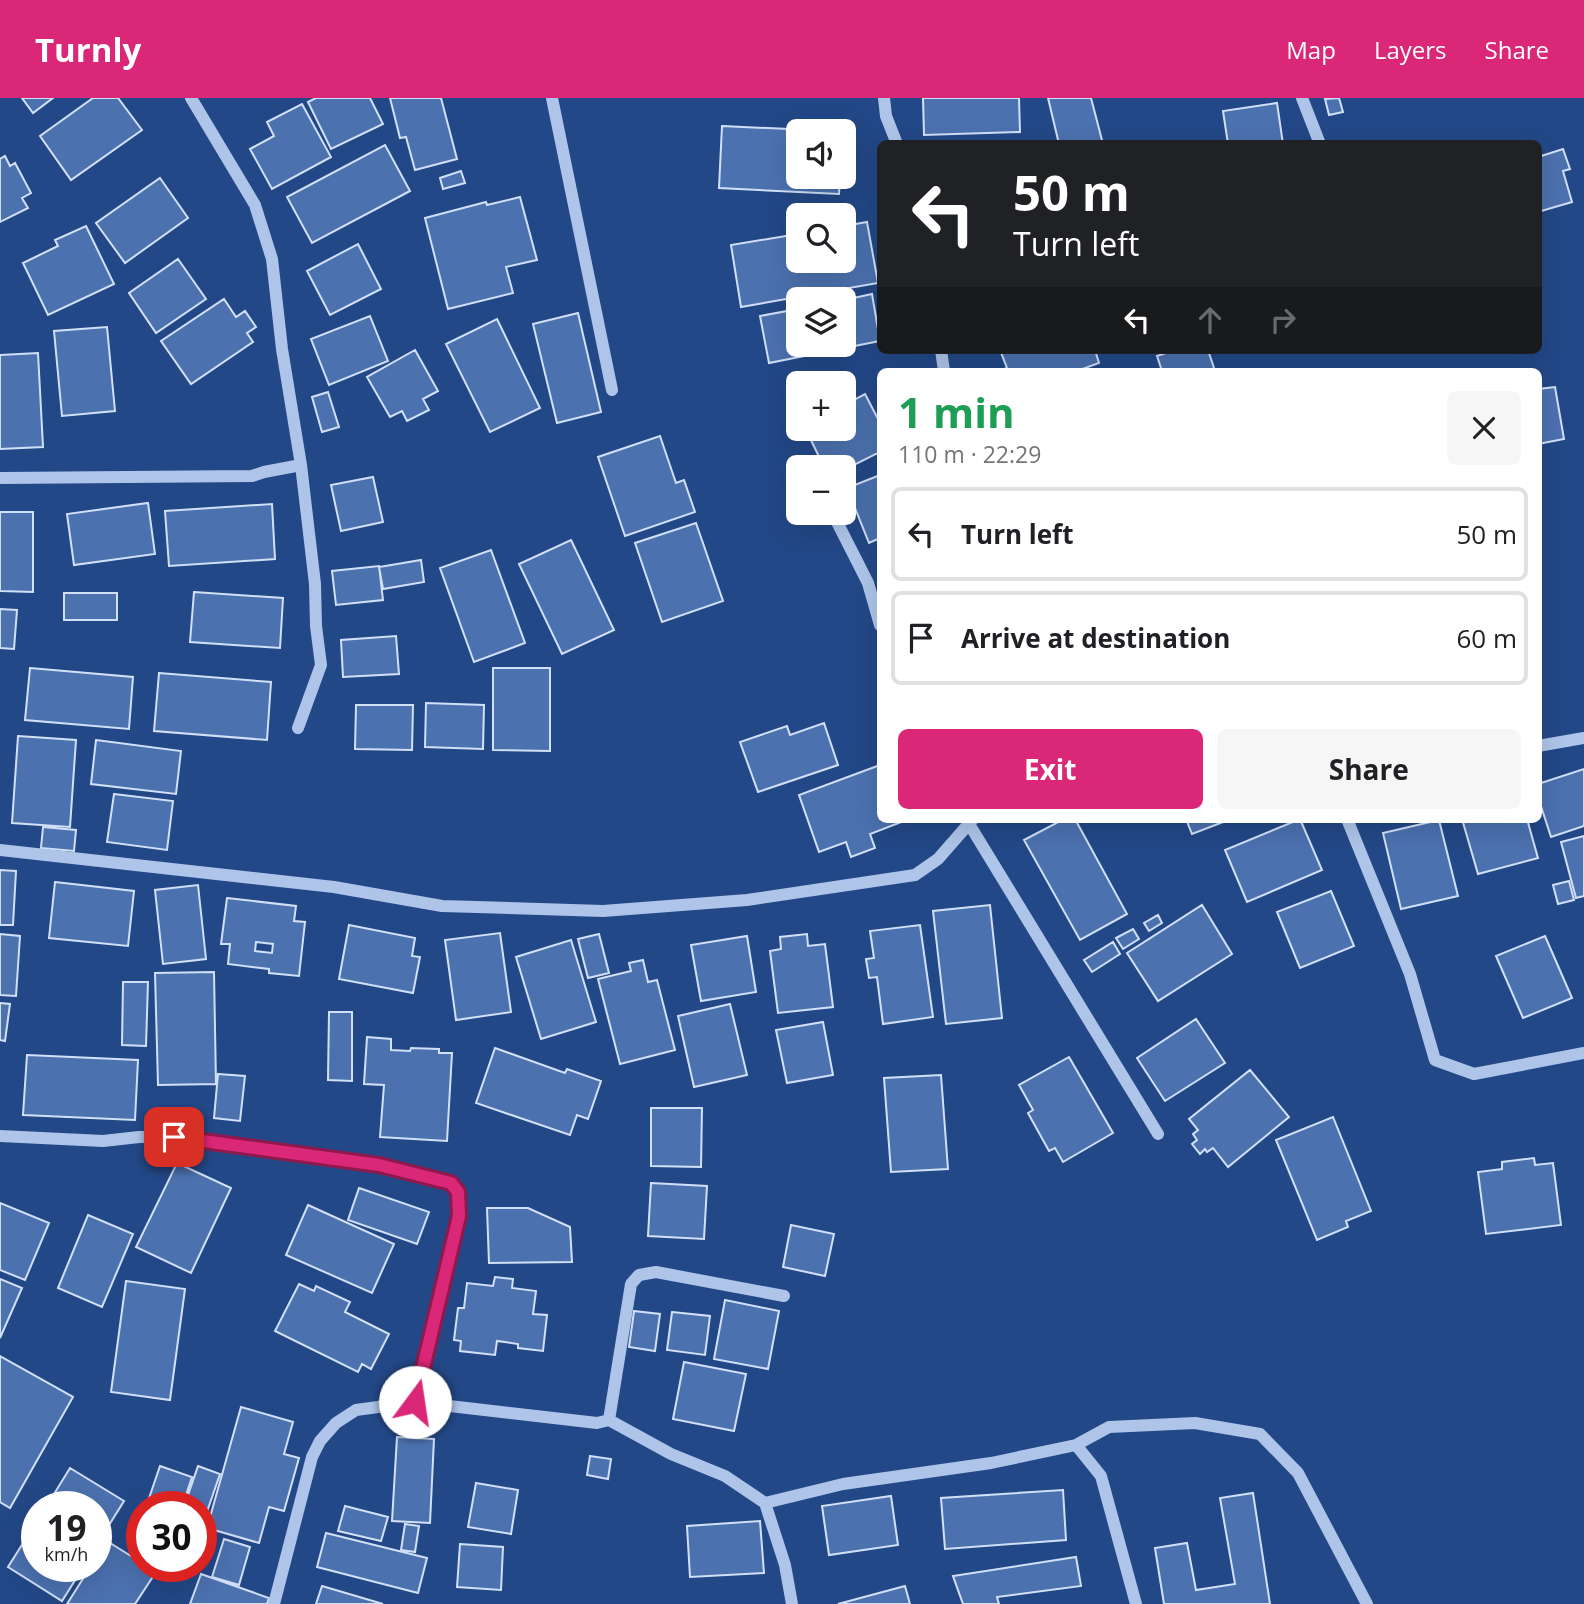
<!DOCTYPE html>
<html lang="en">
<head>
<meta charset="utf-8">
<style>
  :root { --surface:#fff; --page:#f6f6f6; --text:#202124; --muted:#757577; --line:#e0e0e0; --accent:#db2777 }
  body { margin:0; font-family:"Open Sans",sans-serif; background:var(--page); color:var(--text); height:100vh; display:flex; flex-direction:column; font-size:26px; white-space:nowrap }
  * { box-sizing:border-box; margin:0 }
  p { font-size:23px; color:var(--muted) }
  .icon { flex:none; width:38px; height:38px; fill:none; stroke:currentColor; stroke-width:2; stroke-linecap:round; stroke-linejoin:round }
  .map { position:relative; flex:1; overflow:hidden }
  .drawer { position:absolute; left:877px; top:270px; width:665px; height:455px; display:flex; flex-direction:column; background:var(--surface); border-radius:10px; box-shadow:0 7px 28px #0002 }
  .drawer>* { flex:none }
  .guide { position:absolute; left:877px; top:42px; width:665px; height:214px; border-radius:10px; box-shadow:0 7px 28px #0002; background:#202124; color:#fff; overflow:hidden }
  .tools { position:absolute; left:786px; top:21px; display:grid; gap:14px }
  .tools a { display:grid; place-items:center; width:70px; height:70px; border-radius:10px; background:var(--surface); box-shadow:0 7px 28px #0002; font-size:35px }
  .speed { position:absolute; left:21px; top:1393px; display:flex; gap:14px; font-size:35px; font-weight:700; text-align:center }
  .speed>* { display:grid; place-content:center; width:91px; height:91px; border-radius:50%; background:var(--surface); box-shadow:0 7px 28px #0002; line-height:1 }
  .speed small { font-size:18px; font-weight:400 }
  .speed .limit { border:10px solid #d22; background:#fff; color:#111 }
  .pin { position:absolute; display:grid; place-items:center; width:60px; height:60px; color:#fff; margin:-30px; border-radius:14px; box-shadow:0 4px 10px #0006 }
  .me { position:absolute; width:77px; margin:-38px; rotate:14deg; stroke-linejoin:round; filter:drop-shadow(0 0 5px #0008) }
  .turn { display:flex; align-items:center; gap:24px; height:147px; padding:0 21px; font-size:32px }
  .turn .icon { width:91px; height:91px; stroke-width:2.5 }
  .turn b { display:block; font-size:49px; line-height:60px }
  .lanes { display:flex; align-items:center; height:66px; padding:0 21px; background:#0003; justify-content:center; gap:35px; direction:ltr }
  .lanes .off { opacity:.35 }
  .round { display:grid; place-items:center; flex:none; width:74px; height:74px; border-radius:10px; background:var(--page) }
  .overview { display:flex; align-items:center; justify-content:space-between; height:119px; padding:0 21px }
  h1 { font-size:42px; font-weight:700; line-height:52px; color:#1e9e55 }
  .primary-button { display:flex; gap:14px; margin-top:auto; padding:14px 21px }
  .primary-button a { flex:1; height:80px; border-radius:10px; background:var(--accent); color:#fff; font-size:28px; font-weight:700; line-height:80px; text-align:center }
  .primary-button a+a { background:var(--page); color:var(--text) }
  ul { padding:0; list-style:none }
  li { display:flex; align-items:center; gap:21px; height:94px; margin:0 14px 10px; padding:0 7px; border:4px solid var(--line); border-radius:10px }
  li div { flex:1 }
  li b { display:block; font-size:26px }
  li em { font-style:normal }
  header { display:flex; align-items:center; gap:42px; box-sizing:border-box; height:98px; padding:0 35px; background:var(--accent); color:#fff }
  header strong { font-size:33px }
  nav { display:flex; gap:38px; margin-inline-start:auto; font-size:24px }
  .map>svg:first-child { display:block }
  .building { fill:#4b71af; stroke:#d2e0f7; stroke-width:2; fill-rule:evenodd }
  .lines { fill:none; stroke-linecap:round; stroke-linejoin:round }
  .minor { stroke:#aec5e9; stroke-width:12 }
  .route-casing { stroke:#8e194d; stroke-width:18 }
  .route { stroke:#db2777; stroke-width:12 }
</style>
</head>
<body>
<header>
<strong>Turnly</strong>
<nav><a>Map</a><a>Layers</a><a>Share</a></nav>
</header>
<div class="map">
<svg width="1584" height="1506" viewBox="0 0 1584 1506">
  <rect width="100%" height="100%" fill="#234887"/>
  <path class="building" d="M22 0H53L33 15Z
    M93 0H118L142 32 71 82 40 38Z
    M316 0H370L383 26 331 51 308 4Z
    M390 0H441L457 61 415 72 406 39 400 40Z
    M923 0H1019L1020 34 924 37Z
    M1048 0H1091L1103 46H1059Z
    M1339 0 1343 14 1329 17 1325 1Z
    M1277 5 1283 46H1228L1223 13Z
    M302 6 331 59 272 91 250 51 274 38 267 24Z
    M722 28 833 33H798V79H840L839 96 719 90Z
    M844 34H847L845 66H844Z
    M385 47 410 93 312 145 287 99Z
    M1563 51 1570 71 1563 73 1572 104 1538 114V59Z
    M5 58 10 68 15 65 31 95 22 100 28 110 0 124V61Z
    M461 73 465 85 443 91 440 80Z
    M160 80 188 120 125 165 96 125Z
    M520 99 537 162 506 169 513 195 448 211 425 120 486 104 487 107Z
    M867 124 878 185 741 209 731 147 798 136V163H844V128Z
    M86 128 114 186 48 217 23 165 58 148 55 142Z
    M358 146 381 191 330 217 307 173Z
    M178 161 206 201 156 235 129 195Z
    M872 196 880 243 769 265 760 218 798 211V247H844V202Z
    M224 201 236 219 245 213 256 229 247 235 253 244 191 286 161 243Z
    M578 215 601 314 557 325 533 226Z
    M370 218 388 263 329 287 311 241Z
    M497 221 540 310 490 334 446 246Z
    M107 229 115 313 62 318 54 233Z
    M415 252 438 293 423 301 429 312 407 323 402 313 390 319 367 279Z
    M1000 252H1095L1099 265 1077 273H999L1007 270Z
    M1175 252H1208L1215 273H1162L1157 258Z
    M38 255 43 349 0 351V257Z
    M1555 289 1564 341 1538 346V291Z
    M328 294 339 329 322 334 312 299Z
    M865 296 877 319 880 318V354L844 372V369H824L807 334 814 331H844V307Z
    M660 338 676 385 684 382 695 414 625 438 598 359Z
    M880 377V440L869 445 847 390Z
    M373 379 383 424 341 433 331 387Z
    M148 405 155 456 74 467 67 416Z
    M272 406 275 461 169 468 165 413Z
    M0 414H33V494L0 493Z
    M696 425 723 503 662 524 635 445Z
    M571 442 614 532 562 556 519 466Z
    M491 452 525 545 474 564 440 470Z
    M421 462 424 484 383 491 379 469Z
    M379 468 383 502 336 507 332 473Z
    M194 494 283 500 280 550 190 544Z
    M64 495H117V522H64Z
    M0 511 17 512 14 551 0 550Z
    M396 538 399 576 343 579 341 542Z
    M30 570 133 579 129 631 25 622Z
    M493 570H550V653L493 652Z
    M159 575 271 584 267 642 154 633Z
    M426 605 484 607 483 651 425 649Z
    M356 607H413L412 652 355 651Z
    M824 625 838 667 758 694 740 644 787 628 790 637Z
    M18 638 76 642 70 729 12 725Z
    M96 642 181 653 176 696 91 686Z
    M880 667V721H909L870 736 875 750 851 759 846 744 819 754 799 697Z
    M1584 671V728L1551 739 1538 699V686Z
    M114 696 173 703 167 752 107 744Z
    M1064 721H1075L1127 816 1080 842 1024 742Z
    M1186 721H1231L1192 736Z
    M1300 721 1322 772 1247 804 1225 752Z
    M1462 721H1527L1538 760 1478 776Z
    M1439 722 1458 798 1401 811 1383 735Z
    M43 729 76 732 74 753 41 750Z
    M1584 738V798L1576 800 1561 744Z
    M0 772 16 773 13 827H0Z
    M1569 783 1574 802 1558 806 1553 787Z
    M55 784 134 793 128 848 49 840Z
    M198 787 206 861 163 866 155 792Z
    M1331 793 1354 848 1300 870 1277 814Z
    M227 800 296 808 294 823 305 824 299 878 269 875V871L228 866 230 846H221ZM256 844 273 846 272 855 255 853Z
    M990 807 1002 920 946 926 933 813Z
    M1202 807 1232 856 1158 903 1127 855Z
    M1158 817 1162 825 1149 833 1144 825Z
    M349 827 415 840 412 858 420 859 413 895 339 881Z
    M920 827 933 919 883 926 877 879 869 880 866 861 874 860 870 833Z
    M1133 831 1139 841 1123 851 1116 840Z
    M500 835 511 914 456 922 445 842Z
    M0 836 20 838 16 898 0 897Z
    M599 836 609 875 588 880 578 841Z
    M807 836 808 848 825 846 833 909 778 915 770 853 781 851 780 839Z
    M747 838 756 894 701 903 691 847Z
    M1545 838 1572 900 1523 920 1496 858Z
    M571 842 596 924 541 941 516 859Z
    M1113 844 1120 856 1092 874 1084 862Z
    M643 862 648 884 657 882 675 952 620 966 598 881 631 873 629 865Z
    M214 874 216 986 158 987 155 875Z
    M123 884H148L146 948 122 947Z
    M0 905 10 906 5 943 0 942Z
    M730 906 747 977 694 989 678 918Z
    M329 914H352V983L328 982Z
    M1196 921 1225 965 1165 1003 1137 960Z
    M823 924 833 977 787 985 776 932Z
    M367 939 391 941V952L410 953 411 950 439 951V955H452L447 1043 380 1039 384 987 364 986Z
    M495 950 565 975 567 971 601 983 588 1021 577 1017 570 1037 476 1005Z
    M27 957 138 962 135 1022 23 1017Z
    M1069 959 1113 1035 1063 1064 1055 1050 1049 1053 1028 1015 1033 1012 1019 987Z
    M1250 972 1289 1019 1228 1069 1213 1050 1207 1054 1205 1051 1200 1056 1192 1046 1197 1042 1193 1036 1198 1032 1189 1021Z
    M218 976 245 978 240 1023 214 1020Z
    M941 977 948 1071 891 1074 884 980Z
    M651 1010H702L701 1069 651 1068Z
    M1333 1019 1371 1113 1346 1123 1348 1129 1317 1142 1276 1042Z
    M1534 1060 1535 1067 1553 1065 1561 1127 1486 1136 1478 1074 1502 1071V1064Z
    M177 1065 231 1090 191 1175 136 1149Z
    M651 1085 707 1088 704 1141 648 1138Z
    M359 1090 429 1114 417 1146 348 1122Z
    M0 1105 49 1125 25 1182 0 1172Z
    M308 1107 394 1146 372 1195 286 1157Z
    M487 1110H528L570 1129 572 1164 489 1165Z
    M88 1117 133 1136 102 1209 58 1190Z
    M791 1127 834 1136 825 1178 783 1169Z
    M495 1179 513 1181 512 1190 536 1193 533 1216 547 1217 543 1253 518 1250V1246L497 1243 495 1257 460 1253 461 1243 454 1242 458 1210H464L467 1185 493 1188Z
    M0 1181 22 1190 0 1240Z
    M126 1183 185 1191 170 1302 111 1294Z
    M299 1186 314 1193 316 1188 350 1204 345 1214 389 1236 371 1271 362 1266 358 1274 275 1233Z
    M725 1202 779 1213 768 1271 714 1261Z
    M634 1213 660 1216 655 1253 629 1249Z
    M672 1214 710 1218 705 1257 667 1252Z
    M0 1258 73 1299 10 1410 0 1404Z
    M684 1264 746 1276 734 1333 673 1321Z
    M241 1309 293 1324 284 1356 299 1360 284 1413 269 1409 259 1445 207 1430Z
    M397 1339 434 1341 430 1425 392 1423Z
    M590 1358 611 1361 608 1381 587 1377Z
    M160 1368 192 1379 182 1409H146Z
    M198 1368 220 1376 201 1431V1409H184Z
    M70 1370 124 1403 96 1448V1409H46Z
    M476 1385 518 1392 511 1436 468 1429Z
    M1063 1392 1066 1442 945 1451 941 1400Z
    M1253 1395 1270 1506H1164L1155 1450 1187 1445 1196 1492 1235 1486 1220 1400Z
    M891 1398 898 1447 829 1457 822 1408Z
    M345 1408 388 1419 381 1443 338 1433Z
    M37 1423V1468H84L62 1503 8 1469Z
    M760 1423 764 1475 690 1479 687 1428Z
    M405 1426 419 1428 415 1454 401 1452Z
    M326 1435 427 1460 418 1495 317 1469Z
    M224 1441 250 1449 239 1487 212 1479Z
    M107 1443 142 1465V1468H147L156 1474 135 1506H67L91 1468H96V1460Z
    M460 1446 503 1449 501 1492 457 1489Z
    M1076 1459 1081 1488 997 1499 999 1506H963L953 1478Z
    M201 1476 269 1500 267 1506H190Z
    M322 1488 383 1506H316Z
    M905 1488 910 1506H838Z"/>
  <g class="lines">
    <path class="minor" d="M191 0 255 107 272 161 282 251 301 367 315 486 316 528 321 567 298 630
      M552 0 612 292
      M884 0 886 18 897 46
      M1302 0 1320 46
      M941 252 944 273
      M0 380 252 378 264 374 301 367
      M834 418 868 485 880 527
      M1538 648 1584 640
      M966 721 1158 1036
      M1347 721 1410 876 1435 962 1474 976 1584 955
      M0 752 334 789 442 808 603 813 747 802 915 777 938 761 973 721
      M0 1038 103 1043 139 1039H174L379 1067 451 1085 458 1094 459 1118 415 1304
      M609 1322 631 1186 639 1177 656 1174 784 1198
      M1076 1347 1101 1378 1136 1506
      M274 1506 312 1359 320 1343 336 1325 356 1312 415 1304 597 1325 609 1322 671 1356 725 1378 765 1405
      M792 1506 785 1467 765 1405 843 1386 991 1365 1076 1347 1109 1329 1195 1325 1260 1336 1298 1375 1367 1506"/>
  </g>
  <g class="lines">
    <g class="route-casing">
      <path id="route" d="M174 1039 379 1067 451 1085 458 1094 459 1118 415 1304"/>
    </g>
    <use href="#route" class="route"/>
  </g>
</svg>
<div class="tools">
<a><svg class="icon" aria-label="sound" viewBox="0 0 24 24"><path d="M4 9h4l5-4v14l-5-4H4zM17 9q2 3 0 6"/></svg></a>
<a><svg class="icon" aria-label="search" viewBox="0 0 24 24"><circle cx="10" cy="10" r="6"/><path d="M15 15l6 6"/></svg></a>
<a><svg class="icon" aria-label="layers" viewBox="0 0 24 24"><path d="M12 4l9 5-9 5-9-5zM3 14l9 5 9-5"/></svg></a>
<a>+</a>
<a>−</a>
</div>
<div class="speed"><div>19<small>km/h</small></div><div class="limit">30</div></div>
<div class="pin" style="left:174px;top:1039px;background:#d93025"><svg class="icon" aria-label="arrive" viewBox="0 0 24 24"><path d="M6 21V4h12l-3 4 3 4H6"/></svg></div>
<svg class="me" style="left:415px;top:1304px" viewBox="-20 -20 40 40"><circle r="19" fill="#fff"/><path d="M0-13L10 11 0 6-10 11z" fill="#db2777"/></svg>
<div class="guide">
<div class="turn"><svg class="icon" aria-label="left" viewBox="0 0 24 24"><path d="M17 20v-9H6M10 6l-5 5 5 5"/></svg><div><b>50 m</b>Turn left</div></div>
<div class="lanes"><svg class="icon" aria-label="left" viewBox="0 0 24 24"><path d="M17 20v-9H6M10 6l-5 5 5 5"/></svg><svg class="icon off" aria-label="ahead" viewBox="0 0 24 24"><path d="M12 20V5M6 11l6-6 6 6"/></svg><svg class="icon off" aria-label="right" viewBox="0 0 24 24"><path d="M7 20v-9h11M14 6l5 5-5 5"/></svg></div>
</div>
<section class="drawer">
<div class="overview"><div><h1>1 min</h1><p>110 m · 22:29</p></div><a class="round"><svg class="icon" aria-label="close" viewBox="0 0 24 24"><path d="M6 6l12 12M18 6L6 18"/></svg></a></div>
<ul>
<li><svg class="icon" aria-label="left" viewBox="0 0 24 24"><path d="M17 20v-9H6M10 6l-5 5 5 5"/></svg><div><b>Turn left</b></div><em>50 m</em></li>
<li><svg class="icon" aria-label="arrive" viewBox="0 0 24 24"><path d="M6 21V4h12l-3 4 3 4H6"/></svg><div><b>Arrive at destination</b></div><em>60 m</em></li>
</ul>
<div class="primary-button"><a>Exit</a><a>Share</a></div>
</section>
</div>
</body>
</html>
